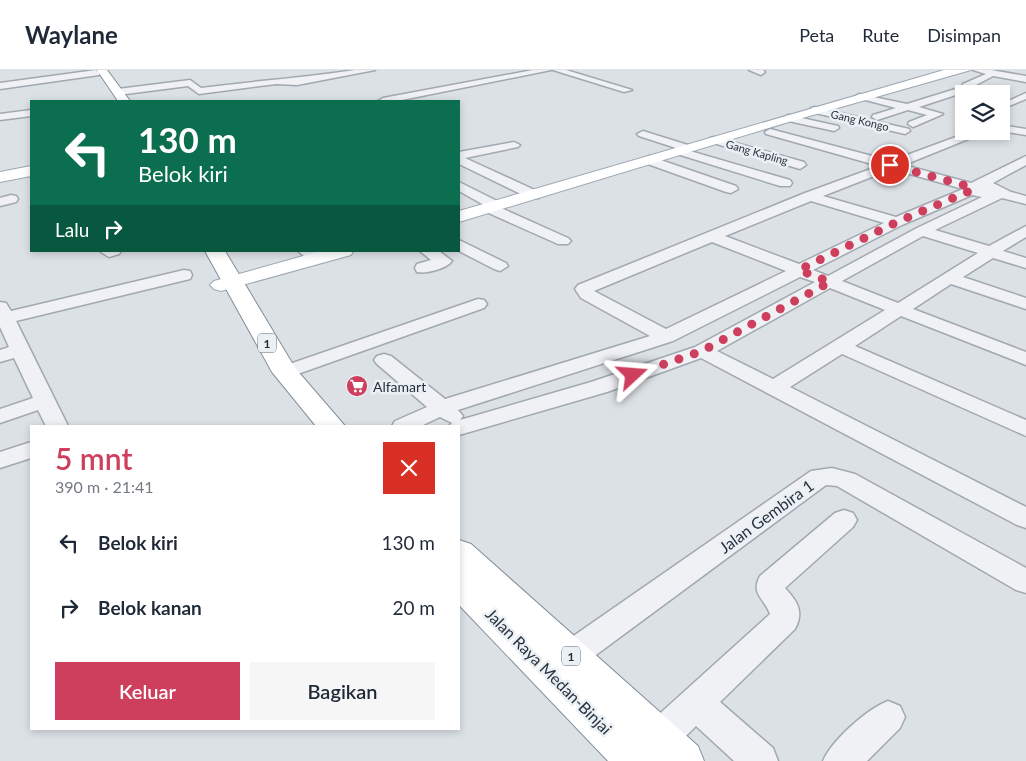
<!DOCTYPE html>
<html lang="id">
<head>
<meta charset="utf-8">
<style>
  :root { --surface:#fff; --page:#f6f6f7; --text:#1f2937; --muted:#747a83; --line:#e0e1e3; --accent:#ce3f5e }
  body { margin:0; font-family:Lato,sans-serif; background:var(--page); color:var(--text); height:100vh; display:flex; flex-direction:column; font-size:19px; white-space:nowrap }
  * { box-sizing:border-box; margin:0 }
  p { font-size:16px; color:var(--muted) }
  .icon { flex:none; width:28px; height:28px; fill:none; stroke:currentColor; stroke-width:2; stroke-linecap:round; stroke-linejoin:round }
  .map { position:relative; flex:1; overflow:hidden }
  .side { position:absolute; left:30px; top:355px; width:430px; height:305px; display:flex; flex-direction:column; background:var(--surface); border-radius:0px; box-shadow:0 2px 8px #0003 }
  .side>* { flex:none }
  .guide { position:absolute; left:30px; top:30px; width:430px; height:152px; border-radius:0px; box-shadow:0 2px 8px #0003; background:#0b6e4f; color:#fff; overflow:hidden }
  .controls { position:absolute; left:955px; top:15px; display:grid; gap:10px }
  .controls a { display:grid; place-items:center; width:55px; height:55px; border-radius:0px; background:var(--surface); box-shadow:0 2px 8px #0003; font-size:25px }
  .pin { position:absolute; display:grid; place-items:center; width:42px; height:42px; color:#fff; margin:-21px; border:2px solid #fff; border-radius:50%; box-shadow:0 1px 5px #0007 }
  .me { position:absolute; width:55px; margin:-28px; rotate:71deg; stroke-linejoin:round; filter:drop-shadow(0 0 4px #0008) }
  .turn { display:flex; align-items:center; gap:18px; height:105px; padding:0 25px; font-size:22px }
  .turn .icon { width:65px; height:65px; stroke-width:2.5 }
  .turn b { display:block; font-size:35px; line-height:42px }
  .then { display:flex; align-items:center; height:48px; padding:0 25px; background:#0003; gap:10px; font-size:19px }
  .round { display:grid; place-items:center; flex:none; width:52px; height:52px; border-radius:0px; background:var(--page) }
  .headline { display:flex; align-items:center; justify-content:space-between; height:85px; padding:0 25px }
  h1 { font-size:30px; font-weight:600; line-height:38px; color:var(--accent) }
  .action { display:flex; gap:10px; margin-top:auto; padding:10px 25px }
  .action a { flex:1; height:58px; border-radius:0px; background:var(--accent); color:#fff; font-size:20px; font-weight:600; line-height:58px; text-align:center }
  .action a+a { background:var(--page); color:var(--text) }
  ul { padding:0; list-style:none }
  li { display:flex; align-items:center; gap:15px; height:65px; padding:0 25px }
  li div { flex:1 }
  li b { display:block; font-size:19px }
  li em { font-style:normal }
  header { display:flex; align-items:center; gap:30px; box-sizing:border-box; height:70px; padding:0 25px; background:var(--surface); border-bottom:1px solid var(--line) }
  header strong { font-size:24px }
  nav { display:flex; gap:28px; margin-inline-start:auto; font-size:18px }
  .map>svg:first-child { display:block }
  .lines { fill:none; stroke-linecap:round; stroke-linejoin:round }
  .minor-casing { stroke:#a2a8b0; stroke-width:3 }
  .major-casing { stroke:#9ca6b2; stroke-width:2 }
  .highway-casing { stroke:#848f9d; stroke-width:2 }
  .minor { fill:#eff1f5; fill-rule:evenodd }
  .major { fill:#fff; fill-rule:evenodd }
  .highway { fill:#fff; fill-rule:evenodd }
  .route { stroke:#ce3f5e; stroke-width:9; stroke-dasharray:0 16.2 }
  .labels { text-anchor:middle; dominant-baseline:central; stroke-width:5; stroke-linejoin:round; paint-order:stroke }
  .far-street-label { font-size:11px; fill:#26303d; stroke:#ebf0f4 }
  .shield { fill:#ebf0f4; stroke:#616a74; stroke-width:1 }
  .shield-label { font-size:12px; font-weight:bold; fill:#26303d }
  .poi-label { font-size:14px; fill:#26303d; stroke:#ebf0f4; text-anchor:start }
  .near-street-label { font-size:16px; fill:#26303d; stroke:#ebf0f4 }
</style>
</head>
<body>
<header>
<strong>Waylane</strong>
<nav><a>Peta</a><a>Rute</a><a>Disimpan</a></nav>
</header>
<div class="map">
<svg width="1026" height="691" viewBox="0 0 1026 691">
  <rect width="100%" height="100%" fill="#dce1e6"/>
  <g class="lines">
    <g class="minor-casing">
      <path id="minor" d="M96 0 100 3 99 5 0 19V13Z
        M355 0H375L297 15 276 14 199 24 188 16 118 25 113 22 118 19 190 10 201 18C253 11 304 8 355 0Z
        M533 0H551L397 31H378L383 28Z
        M553 0H566L632 20 624 22Z
        M749 0H763L765 2 761 5Z
        M973 0H991L1026 6V12L993 6 972 17 971 20 919 37 943 44 913 57 908 54 909 52 927 45 908 40 877 50 872 47 873 45 896 38 854 27 859 24 907 34 962 17 963 14 986 4Z
        M1026 23V29L1009 36 1004 33Z
        M815 37 909 59 910 61 905 64 811 42V38Z
        M31 40V46L0 50V44Z
        M788 45 838 56 839 58 834 61 784 50 783 48Z
        M1001 55 1026 59V65L1001 61Z
        M770 59 891 91 972 61H988L904 95 971 113 1026 86V95L993 113 1011 122 1026 126V134L1002 128 935 160 989 176 1026 156V167L1003 181 1026 188V198L993 188 963 207 1026 228V239L951 214 913 239 1026 282V295L901 246 855 276 1026 350V366L842 284 790 317 1026 437V458L1017 455 701 288 607 322 459 365V356H449L452 353 440 347 421 356H392L395 351 427 337 377 294 374 290 377 286 384 284 391 286 445 329 650 266 581 228 575 219 578 215 805 123 879 96 766 64 765 62ZM892 99 963 119 896 147 823 126ZM972 125 982 127 917 158 828 206 813 200 902 155ZM811 131 884 153 799 194 725 166ZM923 166 978 183 898 233 842 211ZM712 172 786 201 666 259 594 221ZM800 207 815 212 695 277 591 312 460 350 463 346 458 340 673 271ZM830 218 885 240 773 309 717 281Z
        M643 61 691 76 693 78 690 81 790 110 792 113 790 116H780L674 83 672 81 676 78 639 66 637 64Z
        M714 67 804 92 806 95 800 99 710 72V68Z
        M514 72 520 75 518 77 465 88 539 122 541 125 539 128H529L459 94V82Z
        M649 86 736 116 738 119 731 123 726 122 645 93 643 90Z
        M459 112 501 133 503 136 501 138 568 168 571 171 568 174H558L484 141 482 138 484 135 459 121Z
        M11 125 16 126 18 129 16 132 0 136V128Z
        M459 170 506 193 508 196 500 201 494 199 459 181Z
        M121 181 119 184 109 187 101 182Z
        M298 181H317L325 189 323 192H311Z
        M420 181H439L452 191C446 199 426 204 417 202L415 198 417 194 431 190Z
        M184 200 190 201 192 205 190 209 16 251 68 356H46L38 340 0 353V339L33 328 14 288 0 292V280L9 277 0 257V232L6 233 11 241Z
        M478 229 484 230 487 234 484 238 292 306 285 308 278 306 275 302 278 298Z
        M31 372V388L0 398V382Z
        M832 398 855 404 1026 498V523L1016 520 837 416 826 415 581 596 570 600 559 596 554 586 559 576 811 401Z
        M844 440 853 443 857 450 853 457 785 518C798 532 804 542 795 559L720 632 773 678 778 691H734L696 656 671 681 658 686 645 681 640 669 645 657 770 544C765 529 750 524 760 506L835 443Z
        M888 631 900 636 905 647 900 658 867 691H823C832 670 867 639 888 631Z"/>
    </g>
    <g class="major-casing">
      <path id="major" d="M944 0H971L792 51 459 152V141Z
        M31 96V106L0 112V102Z
        M321 181H353L351 185 221 221 214 219 210 215 214 211Z"/>
    </g>
    <g class="highway-casing">
      <path id="highway" d="M97 0H107L130 31H118Z
        M205 181H225L295 298 345 356H316L272 302Z
        M459 470 471 474 698 676 704 691H608L459 535Z"/>
    </g>
    <use href="#minor" class="minor"/>
    <use href="#major" class="major"/>
    <use href="#highway" class="highway"/>
  </g>
  <g class="lines">
    <path class="route" d="M633 305 702 281 830 212 799 200 897 152 972 120 971 117 890 95"/>
  </g>
  <defs>
    <g id="supermarket-disc" transform="scale(1.125)"><circle r="9.5" fill="#ce3f5e" stroke="#ebf0f4"/><path d="M-6-5.5h2.5l.6 2H6L4.5 2H-2.5L-4.4-4H-6ZM-1.5 3.2a1.3 1.3 0 1 0 .1 0ZM3 3.2a1.3 1.3 0 1 0 .1 0Z" fill="#fff"/></g>
  </defs>
  <g fill-rule="evenodd">
    <use href="#supermarket-disc" x="357" y="316"/>
  </g>
  <g class="labels">
    <g class="far-street-label">
      <text transform="translate(860 50) rotate(13)">Gang Kongo</text>
      <text transform="translate(757 82) rotate(16)">Gang Kapling</text>
    </g>
    <g class="shield">
      <rect x="258" y="263.5" width="18" height="19" rx="4"/>
      <rect x="562" y="576.5" width="18" height="19" rx="4"/>
    </g>
    <g class="shield-label">
      <text x="267" y="273">1</text>
      <text x="571" y="586">1</text>
    </g>
    <g class="poi-label">
      <text x="373" y="316">Alfamart</text>
    </g>
    <g class="near-street-label">
      <text transform="translate(766 446) rotate(-36)">Jalan Gembira 1</text>
      <text transform="translate(549 601) rotate(45)">Jalan Raya Medan-Binjai</text>
    </g>
  </g>
</svg>
<div class="controls">
<a><svg class="icon" aria-label="layers" viewBox="0 0 24 24"><path d="M12 4l9 5-9 5-9-5zM3 14l9 5 9-5"/></svg></a>
</div>
<div class="pin" style="left:890px;top:95px;background:#d93025"><svg class="icon" aria-label="arrive" viewBox="0 0 24 24"><path d="M6 21V4h12l-3 4 3 4H6"/></svg></div>
<svg class="me" style="left:633px;top:305px" viewBox="-20 -20 40 40"><path d="M0-17L14 15 0 8-14 15z" fill="#ce3f5e" stroke="#fff" stroke-width="4"/></svg>
<div class="guide">
<div class="turn"><svg class="icon" aria-label="left" viewBox="0 0 24 24"><path d="M17 20v-9H6M10 6l-5 5 5 5"/></svg><div><b>130 m</b>Belok kiri</div></div>
<div class="then">Lalu<svg class="icon" aria-label="right" viewBox="0 0 24 24"><path d="M7 20v-9h11M14 6l5 5-5 5"/></svg></div>
</div>
<section class="side">
<div class="headline"><div><h1>5 mnt</h1><p>390 m · 21:41</p></div><a class="round" style="background:#d93025;color:#fff"><svg class="icon" aria-label="close" viewBox="0 0 24 24"><path d="M6 6l12 12M18 6L6 18"/></svg></a></div>
<ul>
<li><svg class="icon" aria-label="left" viewBox="0 0 24 24"><path d="M17 20v-9H6M10 6l-5 5 5 5"/></svg><div><b>Belok kiri</b></div><em>130 m</em></li>
<li><svg class="icon" aria-label="right" viewBox="0 0 24 24"><path d="M7 20v-9h11M14 6l5 5-5 5"/></svg><div><b>Belok kanan</b></div><em>20 m</em></li>
</ul>
<div class="action"><a>Keluar</a><a>Bagikan</a></div>
</section>
</div>
</body>
</html>
